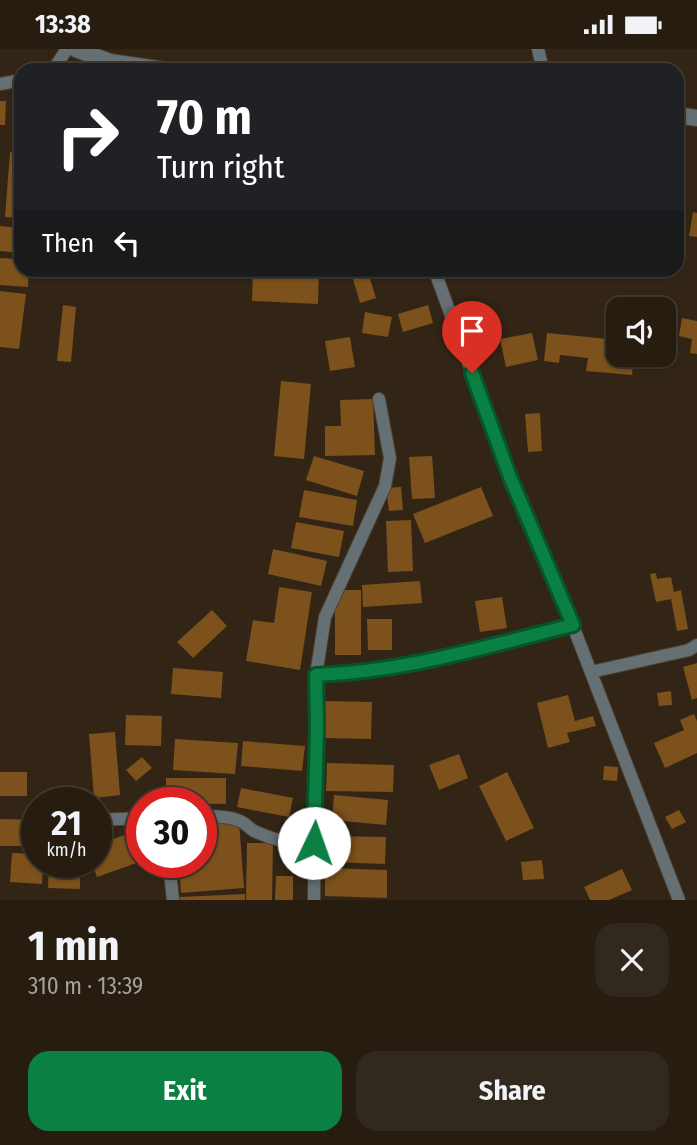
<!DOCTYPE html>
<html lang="en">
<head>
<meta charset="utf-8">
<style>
  :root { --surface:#261c10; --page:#32291e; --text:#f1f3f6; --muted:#a4a19f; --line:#423a30; --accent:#0b8043 }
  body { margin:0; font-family:"Fira Sans Condensed",sans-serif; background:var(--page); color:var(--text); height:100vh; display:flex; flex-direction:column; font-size:26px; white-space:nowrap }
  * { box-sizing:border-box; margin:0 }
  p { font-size:23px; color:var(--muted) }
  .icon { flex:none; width:38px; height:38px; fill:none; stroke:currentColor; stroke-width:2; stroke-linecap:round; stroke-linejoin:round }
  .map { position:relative; height:851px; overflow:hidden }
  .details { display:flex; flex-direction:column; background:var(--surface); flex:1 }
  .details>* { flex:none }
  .top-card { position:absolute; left:14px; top:14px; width:670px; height:214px; border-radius:21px; box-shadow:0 2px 5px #0004,0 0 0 2px var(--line); background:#202124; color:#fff; overflow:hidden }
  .tools { position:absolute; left:606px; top:248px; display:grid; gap:14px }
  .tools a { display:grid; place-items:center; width:70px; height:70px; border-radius:14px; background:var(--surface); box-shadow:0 2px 5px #0004,0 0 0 2px var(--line); font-size:35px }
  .speed { position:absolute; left:21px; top:738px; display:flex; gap:14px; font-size:35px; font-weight:700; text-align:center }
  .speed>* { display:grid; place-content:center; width:91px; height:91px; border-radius:50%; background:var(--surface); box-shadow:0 2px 5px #0004,0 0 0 2px var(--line); line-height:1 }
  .speed small { font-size:18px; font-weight:400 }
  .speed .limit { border:10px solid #d22; background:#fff; color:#111 }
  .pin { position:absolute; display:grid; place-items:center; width:60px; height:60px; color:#fff; margin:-72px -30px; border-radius:50% 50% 50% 0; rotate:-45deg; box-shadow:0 0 7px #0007 }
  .pin .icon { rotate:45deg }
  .me { position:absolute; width:77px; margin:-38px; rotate:3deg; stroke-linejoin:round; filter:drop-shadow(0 0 5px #0008) }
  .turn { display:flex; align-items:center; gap:24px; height:147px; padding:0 28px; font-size:32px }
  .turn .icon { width:91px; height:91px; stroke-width:2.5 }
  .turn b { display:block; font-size:49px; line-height:60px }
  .then { display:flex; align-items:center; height:66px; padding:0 28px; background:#0003; gap:14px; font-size:26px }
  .round { display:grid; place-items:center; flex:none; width:74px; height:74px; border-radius:21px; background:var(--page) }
  .summary { display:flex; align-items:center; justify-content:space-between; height:119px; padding:0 28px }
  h1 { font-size:42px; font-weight:700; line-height:52px }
  .cta { display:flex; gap:14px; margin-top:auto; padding:14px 28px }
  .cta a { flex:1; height:80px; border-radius:21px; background:var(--accent); color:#fff; font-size:28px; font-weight:700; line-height:80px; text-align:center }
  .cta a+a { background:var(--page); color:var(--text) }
  .status { display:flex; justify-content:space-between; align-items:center; height:49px; padding:0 35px; background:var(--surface); direction:ltr }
  .status svg { height:19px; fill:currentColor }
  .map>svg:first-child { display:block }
  .building { fill:#7c511b }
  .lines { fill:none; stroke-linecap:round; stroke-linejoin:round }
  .minor-casing { stroke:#4d4133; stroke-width:14 }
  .tertiary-casing { stroke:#4d4133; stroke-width:18 }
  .minor { stroke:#657074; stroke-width:12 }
  .tertiary { stroke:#657074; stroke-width:16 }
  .route-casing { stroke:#07532c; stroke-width:18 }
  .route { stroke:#0b8043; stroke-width:12 }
</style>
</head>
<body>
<div class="status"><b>13:38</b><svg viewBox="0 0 49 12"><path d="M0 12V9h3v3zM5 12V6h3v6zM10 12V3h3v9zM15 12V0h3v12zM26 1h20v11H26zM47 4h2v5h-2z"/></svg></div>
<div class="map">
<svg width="697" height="851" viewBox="0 0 697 851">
  <rect width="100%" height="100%" fill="#322516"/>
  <path class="building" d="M0 52H6L5 76H0Z
    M10 103H21V169L5 168Z
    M677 126 683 127 679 177H677Z
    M693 163 697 164V188L689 187Z
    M0 177 21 179V204L0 202Z
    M0 209 21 210V220H29L28 238 0 236Z
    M50 220H70V225L49 223Z
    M253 220H319L318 255 252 252Z
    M350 220H367L376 249 360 254Z
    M0 242 26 245 19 300 0 298Z
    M63 256 76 258 71 313 57 312Z
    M428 256 433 274 403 283 398 265Z
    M365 263 392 268 388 288 362 284Z
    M682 269 697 272V305L690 304 692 290 679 287Z
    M532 284 538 311 506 318 500 290Z
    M547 284 618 291V306H634L632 326 586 322 588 309 560 306 559 314 544 312Z
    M350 288 355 318 330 322 325 292Z
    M281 332 311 335 304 410 274 407Z
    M373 350 375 406 325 407V377H341L340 351Z
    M540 364 542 402 528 403 525 365Z
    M314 407 364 422 357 447 306 431Z
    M432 407 435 449 412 450 409 408Z
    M401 438 403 461 389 462 386 439Z
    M481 438 493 467 425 494 413 465Z
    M304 441 357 451 353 477 299 468Z
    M411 471 413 522 388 523 386 472Z
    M296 473 344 482 339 508 291 499Z
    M273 500 327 512 321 537 268 525Z
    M656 524 657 530 671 528 674 543 681 541 688 580 677 582 671 550 656 553 650 525Z
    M420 532 422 554 363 558 362 536Z
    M279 538 312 543 300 621 246 612 253 571 274 574Z
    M335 541H361V606H335Z
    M502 548 507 579 480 583 475 552Z
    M212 561 227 577 193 609 177 593Z
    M367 570H392V601H368Z
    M697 614V649L692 651 683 618Z
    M173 619 223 623 221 649 171 645Z
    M671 642 672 656 659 657 657 644Z
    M568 646 575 672 593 667 596 677 567 684 570 693 548 699 537 654Z
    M324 652 372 653 371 690 323 689Z
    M694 665 697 672V704L665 719 654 694 684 681 680 671Z
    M126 666 162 667 161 697 125 696Z
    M115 683 120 746 94 749 89 685Z
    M175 690 238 694 235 725 173 721Z
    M243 692 305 697 302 722 241 717Z
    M459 705 468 729 439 741 429 716Z
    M142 708 152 719 136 732 126 721Z
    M327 714 394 716 393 743 326 742Z
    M604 717 618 718 617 732 603 731Z
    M0 723H27V747H0Z
    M507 723 534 779 506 792 479 737Z
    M166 729H226V755L166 754Z
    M241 739 293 749 289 768 237 758Z
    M334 746 388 751 386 776 332 771Z
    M679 761 686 773 672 780 665 768Z
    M0 770 37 771V797H0Z
    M239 772 244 839 181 844 179 814H201V775Z
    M142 780V812L97 828 92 814H96V796Z
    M330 787 386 788 385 815 329 813Z
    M247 794H273L272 851H246Z
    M12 804 37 805V814H43L42 835 10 833Z
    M542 811 544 830 523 831 521 813Z
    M49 814H80V840L48 839Z
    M325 819 387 821V849L325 847Z
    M622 820 632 841 609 851H590L584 838Z
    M276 827H293V851H275Z
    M245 845V851H179V848Z"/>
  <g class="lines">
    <g class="minor-casing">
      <path id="minor" d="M538 0 543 21
        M53 21 67 0
        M0 35 21 31
        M434 220 510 428 573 577 679 851
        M591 623 689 601 697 596
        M316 626C407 622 485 598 573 577
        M201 767C213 767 229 767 240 772 245 774 249 779 254 782 273 791 292 796 314 794
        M96 771 142 769
        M169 814 173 851
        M314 851 316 626 325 568 385 437 390 409 379 350"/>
    </g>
    <g class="tertiary-casing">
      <path id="tertiary" d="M76 0 110 13 164 21
        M677 66 697 69"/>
    </g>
    <use href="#minor" class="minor"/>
    <use href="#tertiary" class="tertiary"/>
  </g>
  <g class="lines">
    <g class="route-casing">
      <path id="route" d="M314 794 317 678 316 626C408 622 484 598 573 576L510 428 472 324"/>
    </g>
    <use href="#route" class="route"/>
  </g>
</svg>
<div class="tools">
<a><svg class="icon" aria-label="sound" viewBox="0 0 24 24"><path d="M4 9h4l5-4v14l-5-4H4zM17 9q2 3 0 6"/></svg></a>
</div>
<div class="speed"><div>21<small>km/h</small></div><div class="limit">30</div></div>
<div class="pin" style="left:472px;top:324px;background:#d93025"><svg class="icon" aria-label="arrive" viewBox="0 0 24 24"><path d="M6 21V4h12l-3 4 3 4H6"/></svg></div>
<svg class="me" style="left:314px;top:794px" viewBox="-20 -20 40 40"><circle r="19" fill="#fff"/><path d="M0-13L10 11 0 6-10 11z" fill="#0b8043"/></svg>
<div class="top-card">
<div class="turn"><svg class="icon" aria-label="right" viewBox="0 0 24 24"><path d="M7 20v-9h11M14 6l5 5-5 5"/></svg><div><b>70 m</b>Turn right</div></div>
<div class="then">Then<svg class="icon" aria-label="left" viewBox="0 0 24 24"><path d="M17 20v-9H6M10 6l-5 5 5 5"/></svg></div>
</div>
</div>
<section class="details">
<div class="summary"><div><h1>1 min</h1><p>310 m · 13:39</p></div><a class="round"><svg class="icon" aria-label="close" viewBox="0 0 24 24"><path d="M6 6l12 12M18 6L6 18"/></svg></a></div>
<div class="cta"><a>Exit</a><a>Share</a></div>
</section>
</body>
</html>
